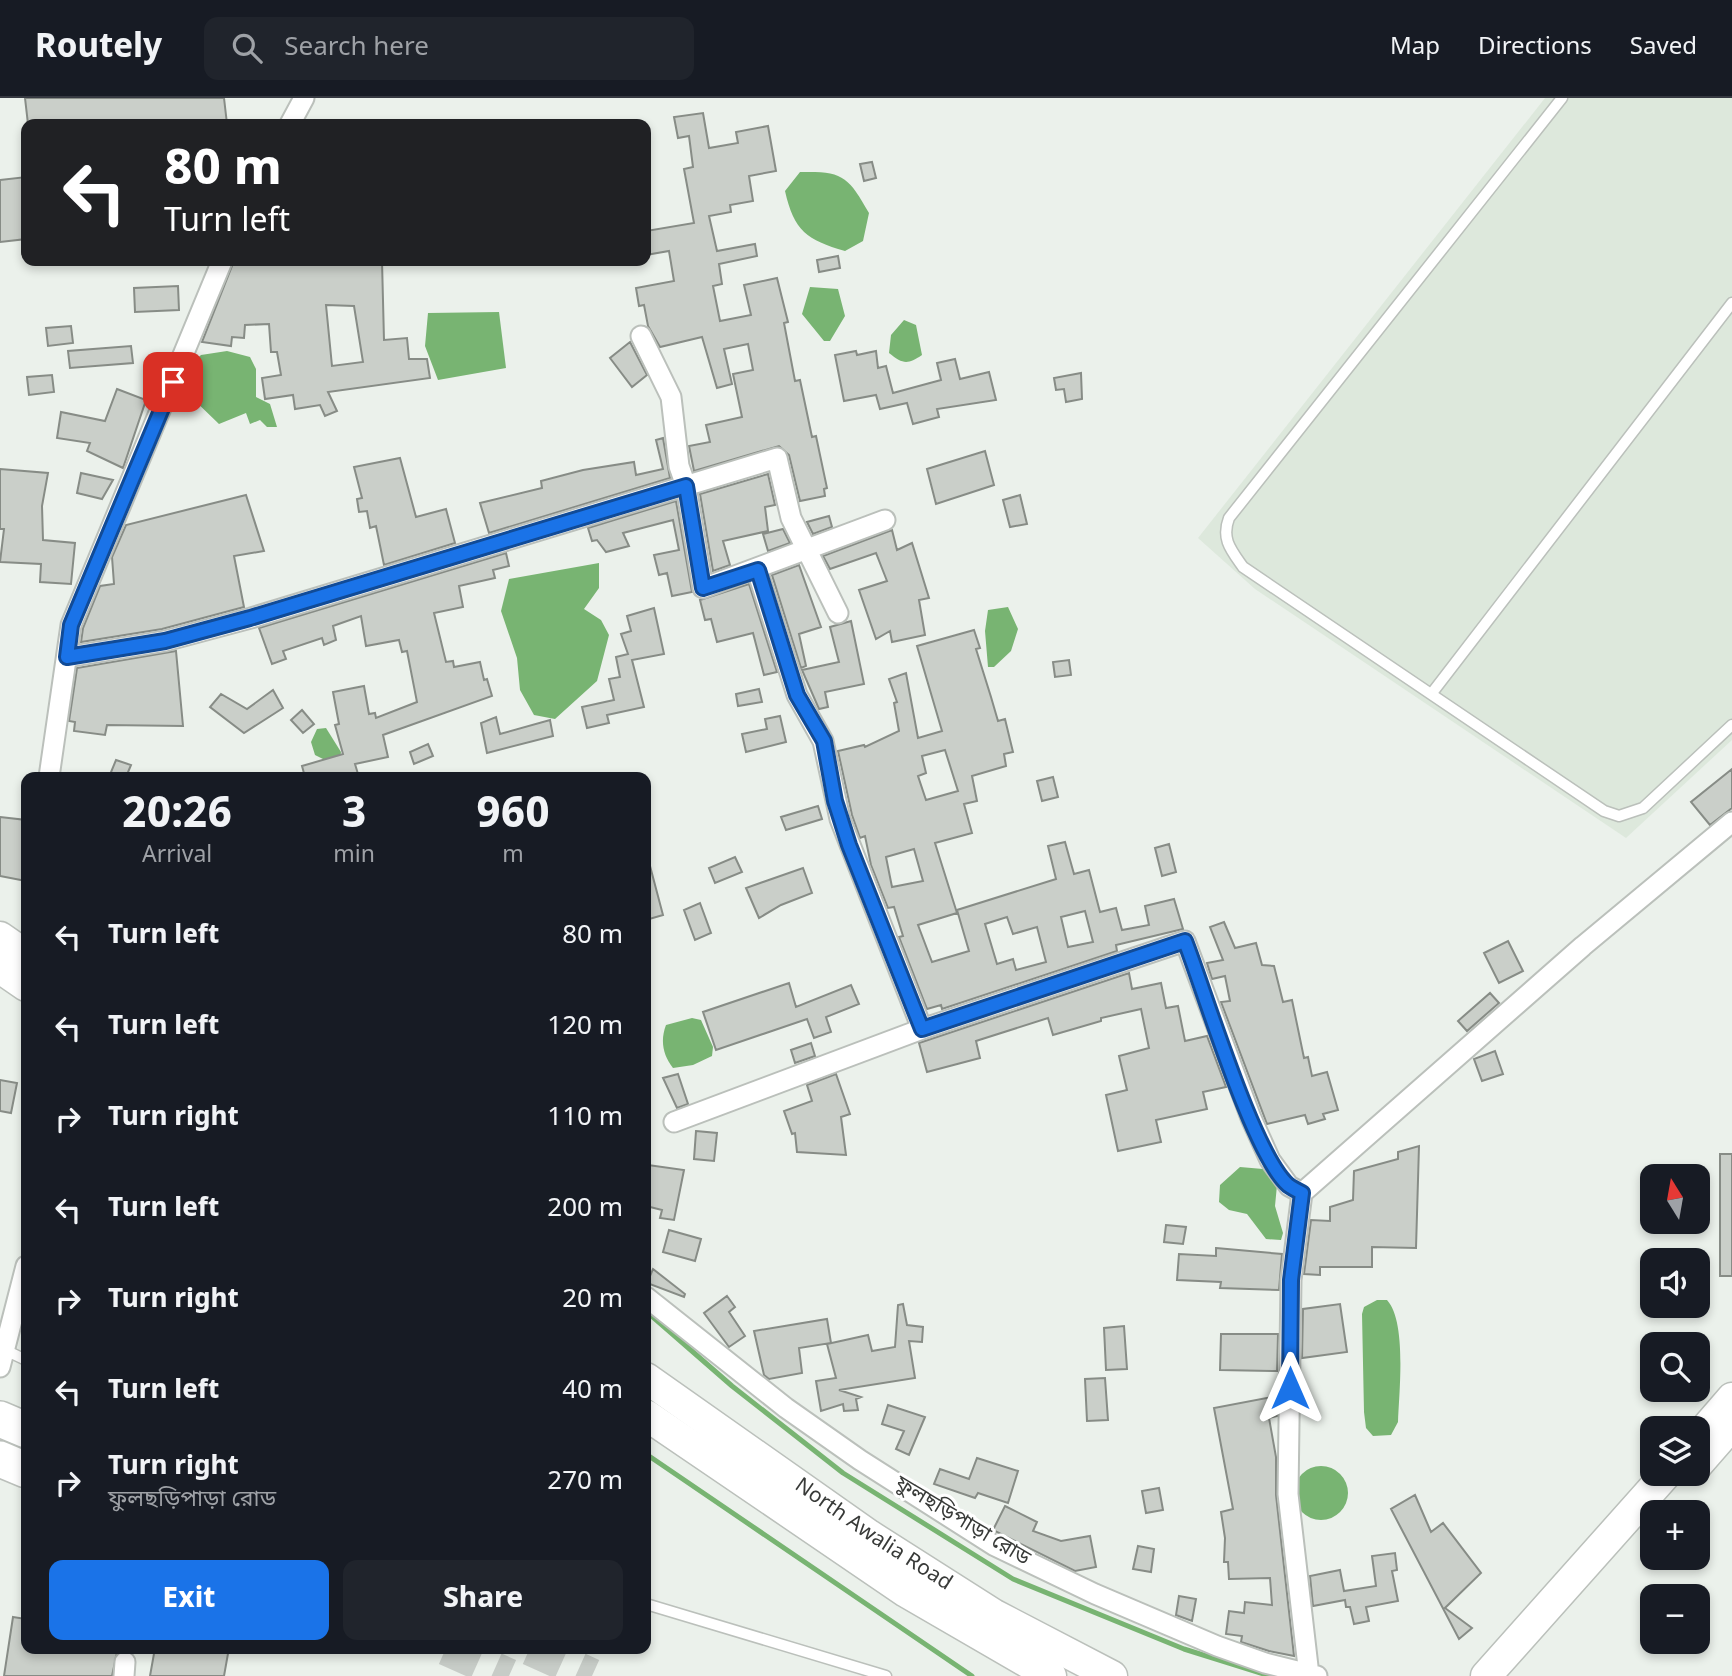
<!DOCTYPE html>
<html lang="en">
<head>
<meta charset="utf-8">
<style>
  :root { --surface:#171b24; --page:#20242c; --text:#f1f3f6; --muted:#9ea1a6; --line:#363941; --accent:#1a73e8 }
  body { margin:0; font-family:Georgia,"Noto Sans Bengali",serif; background:var(--page); color:var(--text); height:100vh; display:flex; flex-direction:column; font-size:26px; white-space:nowrap }
  * { box-sizing:border-box; margin:0 }
  p { font-size:23px; color:var(--muted) }
  .icon { flex:none; width:38px; height:38px; fill:none; stroke:currentColor; stroke-width:2; stroke-linecap:round; stroke-linejoin:round }
  .map { position:relative; flex:1; overflow:hidden }
  .details { position:absolute; left:21px; top:674px; width:630px; height:882px; display:flex; flex-direction:column; background:var(--surface); border-radius:14px; box-shadow:0 4px 10px #0003 }
  .details>* { flex:none }
  .hud { position:absolute; left:21px; top:21px; width:630px; height:147px; border-radius:14px; box-shadow:0 4px 10px #0003; background:#202124; color:#fff; overflow:hidden }
  .needle { width:46px; rotate:349deg }
  .tools { position:absolute; left:1640px; top:1066px; display:grid; gap:14px }
  .tools a { display:grid; place-items:center; width:70px; height:70px; border-radius:14px; background:var(--surface); box-shadow:0 4px 10px #0003; font-size:35px }
  .pin { position:absolute; display:grid; place-items:center; width:60px; height:60px; color:#fff; margin:-30px; border-radius:14px; box-shadow:0 4px 10px #0006 }
  .me { position:absolute; width:77px; margin:-38px; rotate:0deg; stroke-linejoin:round; filter:drop-shadow(0 0 5px #0008) }
  .turn { display:flex; align-items:center; gap:24px; height:147px; padding:0 28px; font-size:32px }
  .turn .icon { width:91px; height:91px; stroke-width:2.5 }
  .turn b { display:block; font-size:49px; line-height:60px }
  .eta { display:flex; justify-content:space-evenly; align-items:center; height:119px; text-align:center }
  .eta b { font-size:42px; font-weight:700; line-height:49px }
  .action { display:flex; gap:14px; margin-top:auto; padding:14px 28px }
  .action a { flex:1; height:80px; border-radius:14px; background:var(--accent); color:#fff; font-size:28px; font-weight:700; line-height:80px; text-align:center }
  .action a+a { background:var(--page); color:var(--text) }
  ul { padding:0; list-style:none }
  li { display:flex; align-items:center; gap:21px; height:91px; padding:0 28px }
  li div { flex:1 }
  li b { display:block; font-size:26px }
  li em { font-style:normal }
  header { display:flex; align-items:center; gap:42px; box-sizing:border-box; height:98px; padding:0 35px; background:var(--surface); border-bottom:2px solid var(--line) }
  header strong { font-size:33px }
  nav { display:flex; gap:38px; margin-inline-start:auto; font-size:24px }
  .search { width:490px; height:63px; background:var(--page); display:flex; align-items:center; gap:18px; box-sizing:border-box; padding:0 24px; border-radius:14px; color:var(--muted); font-size:26px }
  .map>svg:first-child { display:block }
  .built { fill:#dde8dc }
  .water { fill:#78b472 }
  .lines { fill:none; stroke-linecap:round; stroke-linejoin:round }
  .stream { stroke:#78b472; stroke-width:5 }
  .building { fill:#cacfc9; stroke:#878c86; stroke-width:2; fill-rule:evenodd }
  .motorway-tunnel { stroke:#c7ccc7; stroke-width:35; stroke-dasharray:35 18; stroke-linecap:butt }
  .service-casing { stroke:#bbc0bb; stroke-width:13 }
  .minor-casing { stroke:#bbc0bb; stroke-width:23 }
  .primary-casing { stroke:#bbc0bb; stroke-width:33 }
  .motorway-casing { stroke:#bbc0bb; stroke-width:38 }
  .service { stroke:#fff; stroke-width:10 }
  .minor { stroke:#fff; stroke-width:19 }
  .primary { stroke:#fff; stroke-width:30 }
  .motorway { stroke:#fff; stroke-width:35 }
  .route-casing { stroke:#114b97; stroke-width:18 }
  .route { stroke:#1a73e8; stroke-width:12 }
  .labels { text-anchor:middle; dominant-baseline:central; stroke-width:6; stroke-linejoin:round; paint-order:stroke }
  .street-label { font-size:21px; fill:#383a38; stroke:#fff }
</style>
</head>
<body>
<header>
<strong>Routely</strong>
<div class="search"><svg class="icon" aria-label="search" viewBox="0 0 24 24"><circle cx="10" cy="10" r="6"/><path d="M15 15l6 6"/></svg>Search here</div>
<nav><a>Map</a><a>Directions</a><a>Saved</a></nav>
</header>
<div class="map">
<svg width="1732" height="1578" viewBox="0 0 1732 1578">
  <rect width="100%" height="100%" fill="#ebf1eb"/>
  <path class="built" d="M1545 0H1732V642L1626 740 1255 491 1198 440Z"/>
  <path class="water" d="M800 74C843 73 848 78 869 115L863 143 845 153C807 142 794 133 785 93Z
    M810 189 838 191 845 218 830 243H824L802 216Z
    M499 214 506 270 438 282 425 248 428 215Z
    M904 222 916 227 922 257C907 267 903 266 889 255L891 237Z
    M227 253 250 259 256 271V299L270 306 277 329H267L260 322 250 326 246 315 219 326 190 298 189 268 201 257Z
    M599 465V490L584 511 601 522 609 537 597 583 555 621 534 617 520 592 517 560 501 513 509 481Z
    M1008 509 1018 531 1011 553 994 569H988L985 533 988 512Z
    M326 630 341 654 340 660 327 663 315 657 311 644 317 631Z
    M692 920 701 922 713 949 712 958 693 967 673 970C663 957 660 943 666 927Z
    M1240 1069 1263 1071 1277 1087 1275 1108 1283 1135 1281 1142 1266 1141 1247 1116 1229 1112 1219 1104 1220 1087Z
    M1377 1202H1387C1407 1224 1399 1294 1398 1324L1391 1337 1373 1338 1366 1330 1364 1314 1362 1216 1364 1209Z
    M1294 1395a27 27 0 1 1 54 0a27 27 0 1 1-54 0Z"/>
  <g class="lines">
    <path class="stream" d="M646 1213 732 1288 843 1375 1013 1481 1184 1551 1270 1578
      M646 1356 972 1578"/>
  </g>
  <path class="building" d="M25 0H224L227 26H28Z
    M703 15 709 50 738 45 736 34 768 28 776 73 749 78 753 103 730 107 731 114 709 118 717 153 755 146 757 158 719 166 722 186 713 188 720 223 751 217 744 187 777 180 788 224 784 225 795 283 800 282 812 339 816 338 827 390 824 391 825 398 800 403 789 357 779 348 694 373 689 348 710 344 706 327 742 319 733 276 753 272 748 246 724 251 732 286 717 290 702 239 660 249 648 228 644 207 639 208 636 190 674 183 669 153 646 157V133L694 125 684 71 693 69 689 38 678 40 674 19Z
    M872 64 876 80 864 83 860 66Z
    M26 79V141L0 144V82Z
    M838 158 840 170 819 174 817 162Z
    M234 163H382L384 242 407 240 409 261H427L430 280 328 294 337 313 325 318 320 307 295 311 293 297 265 301 262 280 281 277 277 254H271L269 226 245 227 244 240 232 239 231 248 202 244ZM326 207 354 208 363 264 332 268Z
    M178 188 179 212 135 214 134 190Z
    M71 228 73 245 48 248 46 230Z
    M630 244 647 277 632 289 610 260Z
    M131 248 133 265 70 270 68 253Z
    M856 253 857 257 876 253 878 270 886 268 893 295 941 282 937 265 955 261 960 281 989 274 996 302 937 311 939 319 913 326 907 305 880 311 876 297 844 303 835 257Z
    M1081 275 1082 301 1066 304 1064 291 1056 292 1054 280Z
    M52 277 54 294 29 297 27 279Z
    M117 291 146 302 123 370 87 353 90 345 57 340 61 314 105 323Z
    M663 340 670 380 489 435 480 405 542 390 541 383 583 372 634 364 636 377 663 371 656 342Z
    M985 353 994 387 936 406 927 371Z
    M400 360 416 419 446 411 455 445 384 467 376 428 370 430 367 413 359 414 357 401 362 400 354 369Z
    M0 371 48 375 42 408 43 442 75 445 71 486 40 484 41 466 0 464 4 431H0Z
    M81 375 113 382 102 401 77 395Z
    M768 376 775 407 765 409 768 433 723 443 730 467 713 473 700 396Z
    M246 397 264 453 234 458 244 509 162 531 81 544 83 530 100 488 114 486 112 459 126 427Z
    M1020 397 1027 426 1010 429 1003 402Z
    M676 403 692 494 672 498 667 475 659 477 654 457 679 452 673 422 623 435 629 448 606 454 597 442 592 443 588 430Z
    M829 418 832 429 813 436 807 424Z
    M783 431 790 445 768 453 763 436Z
    M892 432 897 452 912 445 929 500 919 502 925 537 892 544 890 533 876 541 859 492 887 483 876 455 830 471 823 458Z
    M506 455 509 468 493 472 495 480 459 488 463 509 434 515 446 564 453 563 454 569 480 564 484 582 487 581 492 598 383 637 388 659 355 666 358 676 305 679 302 668 343 656 335 627 339 626 333 594 364 588 369 616 375 615 376 620 417 604 407 553 402 554 399 542 366 548 361 518 333 528 336 542 324 547 322 540 283 553 286 561 272 566 259 530Z
    M799 467 821 529 799 536 806 568 801 570 772 477Z
    M749 486 777 574 764 577 753 535 717 544 711 521 705 522 700 502Z
    M654 510 664 556 632 562 644 609 607 617 609 625 587 630 582 609 614 602 609 581 620 579 616 559 628 556 621 536 631 533 627 518Z
    M851 523 864 586 825 594 828 609 819 611 802 572 839 564 830 529Z
    M974 532 980 550 976 551 991 599 998 623 1005 621 1013 654 1004 656 1006 668 972 678 977 703 964 706 972 735 935 745 957 815 918 827 932 864 969 853 957 812 1056 781 1048 748 1065 744 1074 776 1089 772 1100 814 1116 810 1122 832 1149 827 1145 808 1174 801 1183 831 1116 847 1117 853 942 911 941 907 927 911 899 839 903 838 894 809 888 810 871 767 865 738 860 740 852 717 838 653 864 647 865 649 899 633 894 605 897 604 889 581 906 575 918 640 942 633 917 548ZM945 652 958 693 926 702 918 678 926 675 922 658ZM914 751 923 783 892 789 886 759ZM1085 813 1093 844 1068 849 1061 819ZM1007 819 1013 836 1037 829 1046 864 1016 872 1013 861 997 866 985 826Z
    M176 553 183 628 107 627 105 637 74 633 75 624 69 623 77 570Z
    M1069 562 1071 577 1055 579 1053 564Z
    M759 591 762 604 738 608 736 596Z
    M273 592 283 610 244 635 210 609 221 596 247 611Z
    M302 612 314 626 303 635 291 622Z
    M780 618 786 644 746 654 742 636 767 631 765 621Z
    M496 619 500 636 550 622 553 638 487 655 481 625Z
    M428 646 433 658 414 666 410 654Z
    M116 662 131 667 126 679H109Z
    M1732 671V710L1710 727 1691 704Z
    M1053 679 1058 699 1042 703 1037 683Z
    M818 708 822 721 786 732 781 719Z
    M0 719 26 722V783L0 778Z
    M1169 746 1176 774 1162 778 1155 750Z
    M735 759 742 774 715 785 709 770Z
    M646 768H650L663 817 646 822Z
    M803 770 812 795 781 807 759 820 746 790Z
    M700 805 711 835 695 842 684 812Z
    M1224 824 1235 850 1256 845 1262 867 1274 868 1283 904 1292 902 1304 960 1308 959 1312 978 1327 974 1338 1012 1323 1016 1325 1021 1308 1026 1305 1017 1267 1026 1221 904 1230 903 1225 878 1212 881 1207 865 1223 862 1210 829Z
    M1508 843 1523 873 1499 885 1484 855Z
    M1129 875 1132 891 1161 885 1166 910 1178 908 1185 943 1207 938 1226 989 1203 994 1207 1011 1156 1022 1161 1044 1118 1053 1106 997 1127 992 1119 958 1149 950 1141 911 1101 920V923L1053 937 1048 920 976 943 980 960 927 974 919 945Z
    M789 885 796 909 851 887 859 906 826 919 831 934 814 940 807 921 716 952 703 914Z
    M1490 895 1499 905 1467 933 1458 923Z
    M811 945 815 958 795 965 791 952Z
    M1495 953 1503 976 1482 983 1474 961Z
    M678 976 688 1006 677 1010 663 980Z
    M836 976 850 1016 841 1019 846 1057 797 1054 795 1035 792 1036 784 1013 812 1003 807 987Z
    M0 982 17 985 11 1015 0 1013Z
    M696 1033 717 1035 714 1063 694 1061Z
    M1419 1048 1416 1150 1372 1149V1169H1320V1177L1304 1176 1311 1122 1330 1123V1109L1353 1102 1354 1073 1398 1061V1054Z
    M1720 1056H1732V1178H1720Z
    M648 1067 684 1072 674 1122 660 1120 662 1112 646 1108Z
    M1166 1127 1186 1129 1183 1146 1164 1144Z
    M669 1132 701 1141 695 1163 663 1154Z
    M1216 1150 1282 1156 1279 1192 1220 1190 1221 1184 1177 1182 1179 1156 1216 1158Z
    M653 1171 685 1196 684 1199 647 1185Z
    M727 1198 735 1209 729 1214 745 1238 729 1249 704 1215Z
    M903 1206 907 1227 923 1229 922 1244 909 1243 915 1280 839 1292 861 1299 856 1301 858 1312 844 1313 843 1306 821 1313 816 1283 836 1280 827 1246 868 1237 872 1253 895 1249 898 1207Z
    M1340 1206 1347 1254 1302 1260 1303 1211Z
    M827 1221 831 1245 799 1250 802 1275 769 1281 764 1277 754 1233Z
    M1124 1228 1127 1271 1106 1272 1104 1230Z
    M1221 1236H1278L1277 1273 1220 1272Z
    M1105 1280 1108 1322 1087 1323 1085 1281Z
    M1277 1298V1318L1269 1320 1276 1359V1397L1294 1558 1269 1553 1241 1544 1242 1538 1226 1536 1229 1513 1244 1515 1245 1504 1272 1507 1270 1480 1229 1481 1228 1464H1224L1225 1440 1221 1414 1233 1411 1214 1310Z
    M888 1307 925 1319 909 1357 896 1351 904 1333 882 1326Z
    M977 1360 1018 1373 1008 1405 978 1395 975 1400 934 1386 940 1371 969 1381Z
    M1159 1390 1163 1412 1146 1415 1142 1393Z
    M1415 1397 1431 1434 1443 1425 1481 1475 1445 1510 1472 1530 1459 1541 1391 1411Z
    M1005 1408 1037 1424 1033 1433 1061 1443 1090 1438 1096 1469 1075 1473 993 1432Z
    M1138 1448 1154 1451 1151 1474 1133 1471Z
    M1395 1455 1397 1472 1392 1473 1398 1503 1366 1509 1369 1523 1354 1526 1350 1509H1346L1345 1502 1313 1508 1310 1478 1340 1472 1344 1493 1376 1488 1372 1458Z
    M1179 1498 1196 1501 1192 1523 1176 1517Z
    M13 1519 26 1521V1550H118L112 1578H4Z
    M155 1550H229L224 1578H150Z"/>
  <g class="lines">
    <path class="motorway-tunnel" d="M446 1550 509 1578
      M530 1550 592 1578"/>
    <g class="service-casing">
      <path id="service" d="M1562 0 1229 420C1221 441 1231 452 1243 469L1604 713 1619 718 1643 710 1732 627
        M1432 595 1732 205
        M5 1252 26 1262
        M646 1506 886 1578"/>
    </g>
    <g class="minor-casing">
      <path id="minor" d="M290 26 304 0
        M641 238 671 299 679 368 686 388 703 490 885 422
        M757 472 797 597 823 643 840 721 922 931
        M67 559 165 543 251 520 777 360 791 420 838 515
        M49 679 71 527 222 163
        M674 1024 922 931 1185 843 1251 1020 1270 1062 1289 1088 1302 1095
        M646 1199 786 1310 860 1362 995 1448 1095 1496 1217 1548 1265 1565 1317 1578
        M0 1269 26 1168
        M1309 1577 1288 1396 1291 1182 1302 1095 1583 848 1732 724
        M124 1578 125 1564"/>
    </g>
    <g class="primary-casing">
      <g id="primary">
        <path d="M0 839 26 857"/>
        <path d="M0 870 26 888"/>
        <path id="s1" d="M646 1280 869 1437 993 1516 1112 1578"/>
        <path d="M646 1317 906 1494 1051 1578"/>
        <path d="M1700 1337 1732 1300"/>
        <path d="M1698 1366 1732 1327"/>
        <path d="M1486 1578 1666 1376"/>
      </g>
    </g>
    <g class="motorway-casing">
      <path id="motorway" d="M0 1321 26 1332
        M0 1361 26 1372"/>
    </g>
    <use href="#service" class="service"/>
    <use href="#minor" class="minor"/>
    <use href="#primary" class="primary"/>
    <use href="#motorway" class="motorway"/>
  </g>
  <g class="lines">
    <g class="route-casing">
      <path id="route" d="M173 284 71 527 67 559 165 543 250 520 686 388 703 490 758 472 797 597 824 643 835 703 849 747 922 931 1185 843C1205 894 1253 1056 1288 1087 1292 1090 1298 1093 1302 1095L1291 1182 1290 1290"/>
    </g>
    <use href="#route" class="route"/>
  </g>
  <g class="labels">
    <g class="street-label">
      <text transform="translate(962 1424) rotate(31)">ফুলছড়িপাড়া রোড</text>
      <text stroke="none"><textPath href="#s1" startOffset="276">North Awalia Road</textPath></text>
    </g>
  </g>
</svg>
<div class="tools">
<a><svg class="needle" viewBox="-14 -14 28 28"><path d="M0-13l5 13h-10z" fill="#e53935"/><path d="M0 13l5-13h-10z" fill="#9ea1a6"/></svg></a>
<a><svg class="icon" aria-label="sound" viewBox="0 0 24 24"><path d="M4 9h4l5-4v14l-5-4H4zM17 9q2 3 0 6"/></svg></a>
<a><svg class="icon" aria-label="search" viewBox="0 0 24 24"><circle cx="10" cy="10" r="6"/><path d="M15 15l6 6"/></svg></a>
<a><svg class="icon" aria-label="layers" viewBox="0 0 24 24"><path d="M12 4l9 5-9 5-9-5zM3 14l9 5 9-5"/></svg></a>
<a>+</a>
<a>−</a>
</div>
<div class="pin" style="left:173px;top:284px;background:#d93025"><svg class="icon" aria-label="arrive" viewBox="0 0 24 24"><path d="M6 21V4h12l-3 4 3 4H6"/></svg></div>
<svg class="me" style="left:1290px;top:1290px" viewBox="-20 -20 40 40"><path d="M0-17L14 15 0 8-14 15z" fill="#1a73e8" stroke="#fff" stroke-width="4"/></svg>
<div class="hud">
<div class="turn"><svg class="icon" aria-label="left" viewBox="0 0 24 24"><path d="M17 20v-9H6M10 6l-5 5 5 5"/></svg><div><b>80 m</b>Turn left</div></div>
</div>
<section class="details">
<div class="eta">
<div><b>20:26</b><p>Arrival</p></div>
<div><b>3</b><p>min</p></div>
<div><b>960</b><p>m</p></div>
</div>
<ul>
<li><svg class="icon" aria-label="left" viewBox="0 0 24 24"><path d="M17 20v-9H6M10 6l-5 5 5 5"/></svg><div><b>Turn left</b></div><em>80 m</em></li>
<li><svg class="icon" aria-label="left" viewBox="0 0 24 24"><path d="M17 20v-9H6M10 6l-5 5 5 5"/></svg><div><b>Turn left</b></div><em>120 m</em></li>
<li><svg class="icon" aria-label="right" viewBox="0 0 24 24"><path d="M7 20v-9h11M14 6l5 5-5 5"/></svg><div><b>Turn right</b></div><em>110 m</em></li>
<li><svg class="icon" aria-label="left" viewBox="0 0 24 24"><path d="M17 20v-9H6M10 6l-5 5 5 5"/></svg><div><b>Turn left</b></div><em>200 m</em></li>
<li><svg class="icon" aria-label="right" viewBox="0 0 24 24"><path d="M7 20v-9h11M14 6l5 5-5 5"/></svg><div><b>Turn right</b></div><em>20 m</em></li>
<li><svg class="icon" aria-label="left" viewBox="0 0 24 24"><path d="M17 20v-9H6M10 6l-5 5 5 5"/></svg><div><b>Turn left</b></div><em>40 m</em></li>
<li><svg class="icon" aria-label="right" viewBox="0 0 24 24"><path d="M7 20v-9h11M14 6l5 5-5 5"/></svg><div><b>Turn right</b><p>ফুলছড়িপাড়া রোড</p></div><em>270 m</em></li>
</ul>
<div class="action"><a>Exit</a><a>Share</a></div>
</section>
</div>
</body>
</html>
